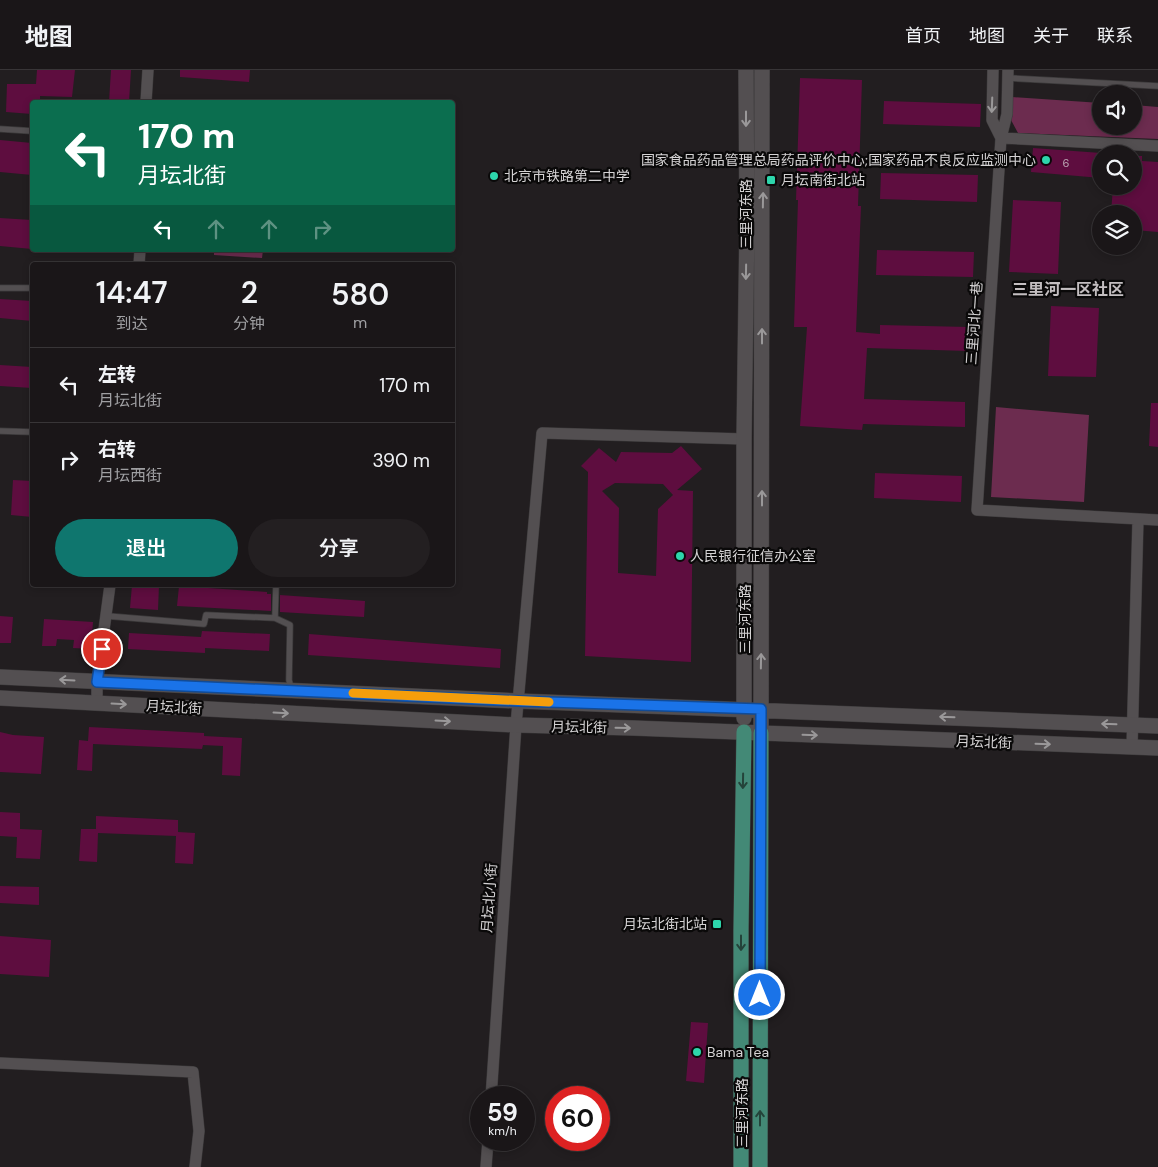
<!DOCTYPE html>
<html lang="zh">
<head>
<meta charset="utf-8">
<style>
  :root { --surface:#1a1618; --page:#231f21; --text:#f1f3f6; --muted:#9f9fa2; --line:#383537; --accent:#0f766e }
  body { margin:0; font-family:"DM Sans","Noto Sans SC",sans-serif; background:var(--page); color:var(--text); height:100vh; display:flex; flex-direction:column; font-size:19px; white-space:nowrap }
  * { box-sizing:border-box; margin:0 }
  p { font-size:16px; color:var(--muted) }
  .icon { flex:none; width:28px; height:28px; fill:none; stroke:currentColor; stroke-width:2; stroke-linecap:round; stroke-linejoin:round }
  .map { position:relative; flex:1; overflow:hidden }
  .panel { position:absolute; left:30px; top:192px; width:425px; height:325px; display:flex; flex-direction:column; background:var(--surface); border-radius:5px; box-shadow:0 2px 8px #0003,0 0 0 1px var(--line) }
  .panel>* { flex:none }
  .guide { position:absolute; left:30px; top:30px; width:425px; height:152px; border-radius:5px; box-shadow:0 2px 8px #0003,0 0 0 1px var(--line); background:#0b6e4f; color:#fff; overflow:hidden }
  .buttons { position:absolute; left:1092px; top:15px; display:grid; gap:10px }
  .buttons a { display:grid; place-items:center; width:50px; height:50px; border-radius:50%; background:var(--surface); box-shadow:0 2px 8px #0003,0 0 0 1px var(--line); font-size:25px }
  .speed { position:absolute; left:470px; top:1016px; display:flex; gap:10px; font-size:25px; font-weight:700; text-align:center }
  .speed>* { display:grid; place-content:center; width:65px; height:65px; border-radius:50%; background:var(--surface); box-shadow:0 2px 8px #0003,0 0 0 1px var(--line); line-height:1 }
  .speed small { font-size:12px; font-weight:400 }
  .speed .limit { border:8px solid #d22; background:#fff; color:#111 }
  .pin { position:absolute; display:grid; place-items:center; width:42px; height:42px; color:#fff; margin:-21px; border:2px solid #fff; border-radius:50%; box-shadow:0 1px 5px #0007 }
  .me { position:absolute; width:55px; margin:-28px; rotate:0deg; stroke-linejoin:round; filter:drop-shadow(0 0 4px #0008) }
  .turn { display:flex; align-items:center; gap:18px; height:105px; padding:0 25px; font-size:22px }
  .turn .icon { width:65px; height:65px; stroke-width:2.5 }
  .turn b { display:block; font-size:35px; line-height:42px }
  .lanes { display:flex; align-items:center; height:48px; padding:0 25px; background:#0003; justify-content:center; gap:25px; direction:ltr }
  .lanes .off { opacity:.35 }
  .eta { display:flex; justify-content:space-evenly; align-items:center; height:85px; text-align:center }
  .eta b { font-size:30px; font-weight:600; line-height:35px }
  .action { display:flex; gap:10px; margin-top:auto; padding:10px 25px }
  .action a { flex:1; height:58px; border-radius:30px; background:var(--accent); color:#fff; font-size:20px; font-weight:600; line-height:58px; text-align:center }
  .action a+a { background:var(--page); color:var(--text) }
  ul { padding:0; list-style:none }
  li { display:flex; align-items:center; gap:15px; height:75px; padding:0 25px; border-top:1px solid var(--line) }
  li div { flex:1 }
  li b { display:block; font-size:19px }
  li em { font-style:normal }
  header { display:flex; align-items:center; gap:30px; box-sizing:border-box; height:70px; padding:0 25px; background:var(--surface); border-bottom:1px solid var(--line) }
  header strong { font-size:24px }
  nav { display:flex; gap:28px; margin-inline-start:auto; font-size:18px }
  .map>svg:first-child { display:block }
  .green { fill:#6c2c4f }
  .building { fill:#5e0d3f; fill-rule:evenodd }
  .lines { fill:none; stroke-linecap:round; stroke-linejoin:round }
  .lane-casing { stroke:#3b393a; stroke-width:7 }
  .street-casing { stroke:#3b393a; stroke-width:12 }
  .secondary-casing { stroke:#3b393a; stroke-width:16 }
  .primary-casing { stroke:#3b393a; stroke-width:16 }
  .lane { stroke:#534f51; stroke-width:5.5 }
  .street { stroke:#534f51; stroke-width:11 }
  .secondary { stroke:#534f51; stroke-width:15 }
  .primary { stroke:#438976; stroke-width:15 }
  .oneway { stroke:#9a9899 }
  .oneway2 { stroke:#24433a }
  .route-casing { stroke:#114b97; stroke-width:12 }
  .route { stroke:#1a73e8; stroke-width:9 }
  .slow { stroke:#f59e0b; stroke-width:9 }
  .poi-dot { fill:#2dd5ab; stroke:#0a0909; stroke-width:2 }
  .labels { text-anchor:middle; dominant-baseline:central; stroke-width:4.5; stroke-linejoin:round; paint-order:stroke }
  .number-label { font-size:11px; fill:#b7a2af }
  .poi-label { font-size:14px; fill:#d5d3d4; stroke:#0a0909; text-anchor:start }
  .street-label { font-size:14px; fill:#d5d3d4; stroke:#0a0909 }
  .quarter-label { font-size:16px; font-weight:bold; fill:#c3bec0; stroke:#0a0909 }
</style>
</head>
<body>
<header>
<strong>地图</strong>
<nav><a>首页</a><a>地图</a><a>关于</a><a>联系</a></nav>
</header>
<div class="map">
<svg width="1158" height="1097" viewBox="0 0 1158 1097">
  <rect width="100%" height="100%" fill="#221e20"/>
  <path class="green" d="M1012 27 1101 33V56H1134V35L1158 37V69L1018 63 1011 50Z
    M214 180H263L262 188 214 185Z
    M996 337 1089 345 1084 432 991 427Z"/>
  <path class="building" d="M37 0H75L72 27 40 26V32H32V44L6 42 7 14H36Z
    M111 0H131L129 32H109Z
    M180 0H250L249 12 180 7Z
    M800 8 862 10 858 136H861L856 262 880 264V255L969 257 968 281 867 278 864 329 965 332V357L863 354 862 360 800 356 807 257H794L798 130H796Z
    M884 31 981 34 980 57 883 54Z
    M0 70 32 73V105L0 102Z
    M1033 78 1101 83V108L1031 102Z
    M1134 86H1142V91L1158 92V162L1134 160V144H1111L1113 116H1134Z
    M881 103 978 105 977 132 880 129Z
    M1013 130 1061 132 1058 204 1009 202Z
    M0 148 32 150V179L0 176Z
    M877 180 974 182 973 207 876 205Z
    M0 229 32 231V251L0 248Z
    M1051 236 1099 238 1096 307 1048 306Z
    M0 295 32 297V318L0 316Z
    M1151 333H1158V377L1149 376Z
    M681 376 702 399 677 420 693 421 691 592 585 586 588 402 581 396 599 378 616 392 621 382 672 383ZM615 413 663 414 673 425 658 439 656 506 618 503 619 438 602 421Z
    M875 403 962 406 961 432 874 428Z
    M13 410 32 411V447L11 445Z
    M132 515H159L158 540 130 538Z
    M179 516 267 522V524H271V541L177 536Z
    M280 525 365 531 364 547 280 542Z
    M0 546 13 547 11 573H0Z
    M44 549 93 552 91 579 73 578 74 570 57 569 56 576H42Z
    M202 561 270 564 269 581 205 578V583L128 579 129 563 201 567Z
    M309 564 501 579 500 598 308 585Z
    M89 657 204 663V666L242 668 240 706 222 705 223 676 203 675 202 679 93 674 92 701 77 700 79 670 88 671Z
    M0 662 13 665 44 667 41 704 0 702Z
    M0 742 20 743V759L42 760 40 789 16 788 17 767 0 766Z
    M96 746 178 750V762L195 763 193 794 175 793 176 766 98 763 97 792 79 791 81 759H96Z
    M0 816 39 817V835L0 833Z
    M0 866 51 870 49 907 0 904Z
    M691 952 708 953 704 1013 686 1011Z"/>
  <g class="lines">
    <g class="lane-casing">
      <path id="lane" d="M1008 8 1158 16
        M0 59 32 61
        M0 218H32
        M0 361 32 362
        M276 515 275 548 290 555 289 610 291 618
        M107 546 204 554 206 545 275 548"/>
    </g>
    <g class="street-casing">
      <path id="street" d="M993 0 992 50 1001 68
        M1008 0 1007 44 1001 68 977 440 1158 450
        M146 32 148 0
        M1001 68 1158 76
        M139 195 140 180
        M97 633V612L110 515
        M1132 677 1138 449
        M0 993 193 1002 199 1061 195 1097
        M491 1028 516 655 542 363 744 369
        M486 1097 488 1070"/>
    </g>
    <g class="secondary-casing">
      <path id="secondary" d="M0 607 518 631 1158 656
        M0 628 516 655 633 658 1158 678
        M744 648V369L747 154 746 0
        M761 663 762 0"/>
    </g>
    <g class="primary-casing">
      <path id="primary" d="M741 1097V860L744 662
        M760 1097 761 663"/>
    </g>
    <use href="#lane" class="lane"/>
    <use href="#street" class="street"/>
    <use href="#secondary" class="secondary"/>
    <use href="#primary" class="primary"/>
  </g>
  <defs><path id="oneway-shaft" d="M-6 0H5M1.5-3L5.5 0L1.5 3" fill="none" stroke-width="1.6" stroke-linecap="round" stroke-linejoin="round" transform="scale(1.25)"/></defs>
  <g class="oneway">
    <use href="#oneway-shaft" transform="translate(992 35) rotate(92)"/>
    <use href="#oneway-shaft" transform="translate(746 49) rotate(90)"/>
    <use href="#oneway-shaft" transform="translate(763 130) rotate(-89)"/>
    <use href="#oneway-shaft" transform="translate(746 202) rotate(91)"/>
    <use href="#oneway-shaft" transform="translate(762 266) rotate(-90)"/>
    <use href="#oneway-shaft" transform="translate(762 428) rotate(-90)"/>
    <use href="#oneway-shaft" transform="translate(761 591) rotate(-89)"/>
    <use href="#oneway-shaft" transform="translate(67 610) rotate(-177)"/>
    <use href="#oneway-shaft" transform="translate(119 634) rotate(3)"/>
    <use href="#oneway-shaft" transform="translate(281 643) rotate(3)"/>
    <use href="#oneway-shaft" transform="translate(947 647) rotate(-178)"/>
    <use href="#oneway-shaft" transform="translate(443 651) rotate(3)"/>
    <use href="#oneway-shaft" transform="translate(1109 654) rotate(-178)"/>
    <use href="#oneway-shaft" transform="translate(623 658) rotate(1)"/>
    <use href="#oneway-shaft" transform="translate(810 665) rotate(2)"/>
    <use href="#oneway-shaft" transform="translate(1043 674) rotate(2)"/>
  </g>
  <g class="oneway2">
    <use href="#oneway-shaft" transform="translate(743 711) rotate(91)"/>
    <use href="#oneway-shaft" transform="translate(741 873) rotate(90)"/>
    <use href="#oneway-shaft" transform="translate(760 1048) rotate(-90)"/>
  </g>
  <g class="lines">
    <g class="route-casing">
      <path id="route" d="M102 579 97 612 518 631 761 639 760 925"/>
    </g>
    <use href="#route" class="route"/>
    <path class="slow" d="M353 623 549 632"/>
  </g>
  <g class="poi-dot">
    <circle cx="1046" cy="90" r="5"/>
    <circle cx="494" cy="106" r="5"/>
    <rect x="766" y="105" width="10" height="10" rx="2.5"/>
    <circle cx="680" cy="486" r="5"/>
    <rect x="712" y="849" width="10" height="10" rx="2.5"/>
    <circle cx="697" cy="982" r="5"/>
  </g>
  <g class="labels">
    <g class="number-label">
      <text x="1066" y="93">6</text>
    </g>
    <g class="poi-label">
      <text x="1036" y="90" text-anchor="end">国家食品药品管理总局药品评价中心;国家药品不良反应监测中心</text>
      <text x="504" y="106">北京市铁路第二中学</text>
      <text x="781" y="110">月坛南街北站</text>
      <text x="690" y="486">人民银行征信办公室</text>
      <text x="707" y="854" text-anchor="end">月坛北街北站</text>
      <text x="707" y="982">Bama Tea</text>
    </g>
    <g class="street-label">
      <text transform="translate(746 144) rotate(-90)">三里河东路</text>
      <text transform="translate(974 253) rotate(-86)">三里河北一巷</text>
      <text transform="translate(745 549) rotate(-90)">三里河东路</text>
      <text transform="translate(174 637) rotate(3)">月坛北街</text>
      <text transform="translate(579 657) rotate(1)">月坛北街</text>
      <text transform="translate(984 672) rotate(2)">月坛北街</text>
      <text transform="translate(489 828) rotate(-86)">月坛北小街</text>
      <text transform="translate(742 1043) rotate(-90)">三里河东路</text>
    </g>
    <g class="quarter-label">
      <text x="1068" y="219">三里河一区社区</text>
    </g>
  </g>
</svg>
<div class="buttons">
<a><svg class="icon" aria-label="sound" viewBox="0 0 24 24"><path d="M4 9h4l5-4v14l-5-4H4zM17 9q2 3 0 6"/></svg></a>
<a><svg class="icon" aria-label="search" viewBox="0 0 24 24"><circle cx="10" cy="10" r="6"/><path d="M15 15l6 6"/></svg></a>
<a><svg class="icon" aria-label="layers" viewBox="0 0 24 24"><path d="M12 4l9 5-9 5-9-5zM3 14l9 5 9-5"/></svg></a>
</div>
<div class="speed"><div>59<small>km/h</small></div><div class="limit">60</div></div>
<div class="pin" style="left:102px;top:579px;background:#d93025"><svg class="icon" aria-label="arrive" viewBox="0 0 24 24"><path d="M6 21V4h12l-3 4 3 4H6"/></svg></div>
<svg class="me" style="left:760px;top:925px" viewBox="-20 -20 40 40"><circle r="17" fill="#1a73e8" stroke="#fff" stroke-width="3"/><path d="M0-11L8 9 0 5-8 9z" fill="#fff"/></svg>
<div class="guide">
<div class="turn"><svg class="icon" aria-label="left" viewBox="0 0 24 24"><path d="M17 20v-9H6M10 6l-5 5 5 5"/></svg><div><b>170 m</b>月坛北街</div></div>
<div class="lanes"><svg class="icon" aria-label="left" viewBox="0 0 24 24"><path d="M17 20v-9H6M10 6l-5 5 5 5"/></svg><svg class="icon off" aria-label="ahead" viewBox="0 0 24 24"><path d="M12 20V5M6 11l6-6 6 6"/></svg><svg class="icon off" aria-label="ahead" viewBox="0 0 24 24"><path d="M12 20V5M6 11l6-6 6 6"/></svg><svg class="icon off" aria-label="right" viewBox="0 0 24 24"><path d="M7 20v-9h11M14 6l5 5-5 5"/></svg></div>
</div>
<section class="panel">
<div class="eta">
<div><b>14:47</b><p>到达</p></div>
<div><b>2</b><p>分钟</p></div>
<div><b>580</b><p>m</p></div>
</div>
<ul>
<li><svg class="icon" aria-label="left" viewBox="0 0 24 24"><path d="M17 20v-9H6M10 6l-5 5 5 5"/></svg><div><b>左转</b><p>月坛北街</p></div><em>170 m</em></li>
<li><svg class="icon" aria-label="right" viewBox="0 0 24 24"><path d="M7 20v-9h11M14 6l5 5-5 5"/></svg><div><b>右转</b><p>月坛西街</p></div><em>390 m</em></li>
</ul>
<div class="action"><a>退出</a><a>分享</a></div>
</section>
</div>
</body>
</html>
